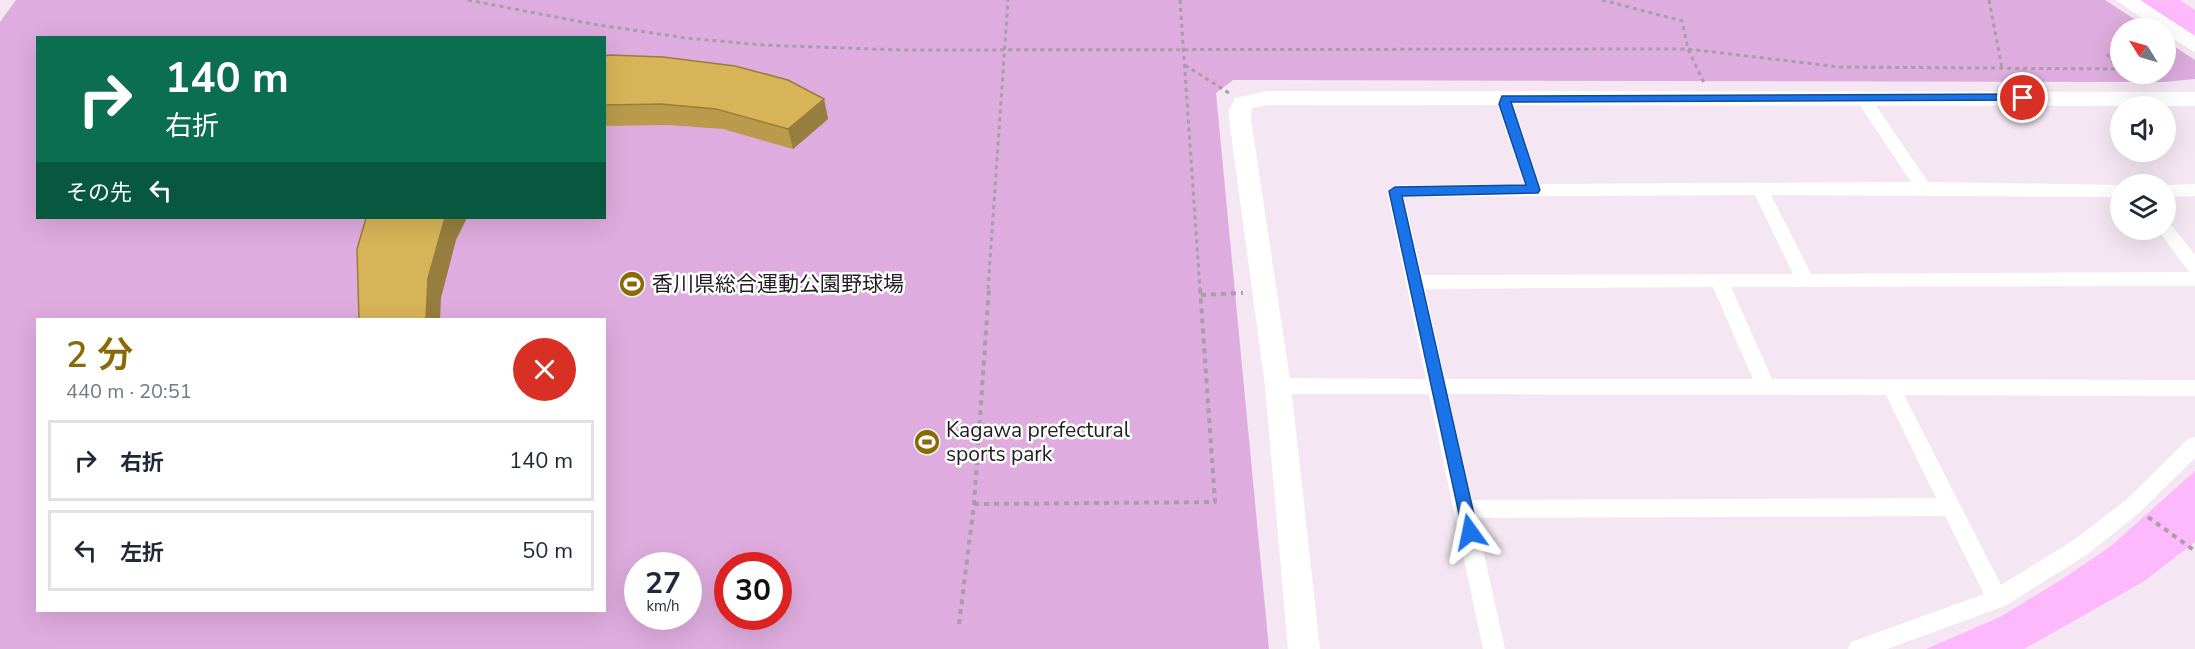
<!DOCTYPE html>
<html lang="ja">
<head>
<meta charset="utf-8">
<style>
  :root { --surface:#fff; --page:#f6f6f7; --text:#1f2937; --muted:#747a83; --line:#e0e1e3; --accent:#886a07 }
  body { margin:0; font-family:"Nunito Sans","Noto Sans JP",sans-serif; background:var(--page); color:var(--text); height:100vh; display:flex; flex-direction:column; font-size:22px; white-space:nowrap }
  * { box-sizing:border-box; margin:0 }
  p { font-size:20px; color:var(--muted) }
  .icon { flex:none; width:33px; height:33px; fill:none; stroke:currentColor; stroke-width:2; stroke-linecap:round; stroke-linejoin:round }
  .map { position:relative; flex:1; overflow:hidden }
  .drawer { position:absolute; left:36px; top:318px; width:570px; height:294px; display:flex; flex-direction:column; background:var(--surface); border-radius:0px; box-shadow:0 6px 24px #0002 }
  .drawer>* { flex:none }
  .guide { position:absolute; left:36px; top:36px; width:570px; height:183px; border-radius:0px; box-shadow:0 6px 24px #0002; background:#0b6e4f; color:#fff; overflow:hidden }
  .needle { width:39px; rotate:307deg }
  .controls { position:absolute; left:2110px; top:18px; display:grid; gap:12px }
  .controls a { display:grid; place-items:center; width:66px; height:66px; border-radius:50%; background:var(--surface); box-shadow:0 6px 24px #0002; font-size:30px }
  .speed { position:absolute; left:624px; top:552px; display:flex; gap:12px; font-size:30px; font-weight:700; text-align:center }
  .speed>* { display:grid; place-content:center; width:78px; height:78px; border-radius:50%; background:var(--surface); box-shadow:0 6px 24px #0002; line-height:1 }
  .speed small { font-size:15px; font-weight:400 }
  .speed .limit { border:9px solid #d22; background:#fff; color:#111 }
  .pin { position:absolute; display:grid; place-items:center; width:51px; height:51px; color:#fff; margin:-26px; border:3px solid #fff; border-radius:50%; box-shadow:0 2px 6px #0007 }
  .me { position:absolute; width:66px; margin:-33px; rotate:348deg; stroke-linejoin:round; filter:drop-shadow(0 0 4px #0008) }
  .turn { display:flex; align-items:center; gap:21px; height:126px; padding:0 30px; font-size:27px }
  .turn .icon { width:78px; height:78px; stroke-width:2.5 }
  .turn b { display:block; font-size:42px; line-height:51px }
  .then { display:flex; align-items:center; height:57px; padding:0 30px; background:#0003; gap:12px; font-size:22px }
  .round { display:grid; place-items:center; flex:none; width:63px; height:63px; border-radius:32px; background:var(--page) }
  .summary { display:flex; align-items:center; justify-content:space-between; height:102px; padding:0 30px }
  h1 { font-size:36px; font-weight:600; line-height:45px; color:var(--accent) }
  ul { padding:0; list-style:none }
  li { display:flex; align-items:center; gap:18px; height:81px; margin:0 12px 9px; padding:0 18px; border:3px solid var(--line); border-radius:0px }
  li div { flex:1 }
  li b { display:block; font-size:22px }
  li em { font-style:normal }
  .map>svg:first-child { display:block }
  .green { fill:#deacde; fill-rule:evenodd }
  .water { fill:#feb9fd }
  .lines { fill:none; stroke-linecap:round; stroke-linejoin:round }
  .path-far1 { stroke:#a89ea7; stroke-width:3; stroke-dasharray:4 4; stroke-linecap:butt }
  .path { stroke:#a89ea7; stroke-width:4; stroke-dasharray:5 5; stroke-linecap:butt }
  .street { fill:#fff; fill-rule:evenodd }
  .secondary { fill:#fff; fill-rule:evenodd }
  .wall { fill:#ba9b4c }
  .shaded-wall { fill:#977e3e }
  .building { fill:#d8b458; stroke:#977e3e; stroke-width:1.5 }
  .route { fill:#1a73e8; stroke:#114b97; stroke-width:1.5 }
  .labels { text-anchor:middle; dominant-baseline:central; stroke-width:5; stroke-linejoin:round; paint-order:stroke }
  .poi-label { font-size:21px; fill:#211d21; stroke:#fff; text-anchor:start }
</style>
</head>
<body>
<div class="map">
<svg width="2195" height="649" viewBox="0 0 2195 649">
  <rect width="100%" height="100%" fill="#f4e7f3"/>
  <path class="green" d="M16 0H2105L2148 28H2121V74H2166V41L2195 60V79L2164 82 1233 80 1216 93 1269 649H0V22ZM38 38H604V218H38ZM38 320H604V610H38ZM638 566H688V616H638ZM728 566H778V616H728Z"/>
  <path class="water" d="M2139 0H2180L2195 10V36Z
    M2195 471V542L2143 582 2024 649H1926L2000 617 2064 578 2111 546Z"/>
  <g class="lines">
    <path class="path-far1" d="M468 0 592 24 686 38 763 45 900 50 1688 49 1840 67 2118 69 2121 72
      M1180 0 1200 289
      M1602 0 1682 21 1688 49 1704 83
      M1989 0 2002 68
      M2107 54 2117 68
      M1185 65 1229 93
      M988 289 1008 0"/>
    <path class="path" d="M1201 295 1243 293
      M974 504 1215 502 1200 288
      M2148 517 2195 551
      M959 624 974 504 989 288"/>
    <path class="street" d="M1506 93 1514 98 1513 104 1540 184 1911 182 1855 98 1863 93 1868 94 1928 182 2121 185V197L1771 195 1811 274 2189 272 2158 230H2166V224L2172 226 2195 255V286L1731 287 1772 379 2195 380V396L1904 395 2001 585 2074 540 2126 500 2188 439 2195 437V458L2140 512 2088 554 2005 606 1887 649H1848L1851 642 1984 594 1945 516 1476 518 1505 649H1483L1429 394H1278L1271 391 1269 386 1271 381 1278 378 1426 379 1387 191 1395 185 1524 184 1497 104 1501 94ZM1755 195 1793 274 1422 275 1404 197ZM1713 287 1753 379H1445L1425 289ZM1448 394 1886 395 1936 498 1472 500Z
      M2195 184V196L2166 197V185Z"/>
    <path class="secondary" d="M2116 0H2140L2195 36V52L2166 35V28H2156Z
      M1267 91 2195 92V106L1267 105 1252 108 1251 119 1291 386 1320 649H1288L1265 386 1229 119V110L1235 98Z"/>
  </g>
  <path class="wall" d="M604 56 824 99 828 119 793 149 723 129 669 125 604 126Z"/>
  <path class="shaded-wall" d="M824 99 828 119 793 149 788 129Z
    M445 218H467L456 240 441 298 440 320H426L428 278Z"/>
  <path class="building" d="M610 55 663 57 735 66 788 80 824 99 788 129 716 109 661 104 604 105V56Z
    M366 218H445L428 278 426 320H359L357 249Z"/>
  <path class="route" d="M2023 94 2027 95V100L1511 102 1540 190 1538 193 1402 196 1478 532 1475 537H1464L1389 191 1395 187 1526 185 1499 104 1502 96Z"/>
  <defs>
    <g id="stadium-disc" transform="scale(1.35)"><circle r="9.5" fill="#886a07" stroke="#fff"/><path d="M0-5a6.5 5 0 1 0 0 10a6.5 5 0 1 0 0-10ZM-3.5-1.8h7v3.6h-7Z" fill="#fff"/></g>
  </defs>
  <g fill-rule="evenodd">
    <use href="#stadium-disc" x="632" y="284"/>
    <use href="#stadium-disc" x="927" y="442"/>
  </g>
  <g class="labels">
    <g class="poi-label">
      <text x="652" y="284">香川県総合運動公園野球場</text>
      <text x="946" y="430">Kagawa prefectural<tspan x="946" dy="24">sports park</tspan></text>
    </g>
  </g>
</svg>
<div class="controls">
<a><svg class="needle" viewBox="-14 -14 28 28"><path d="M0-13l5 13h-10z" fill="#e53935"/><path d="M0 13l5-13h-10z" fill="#747a83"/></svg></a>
<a><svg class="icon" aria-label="sound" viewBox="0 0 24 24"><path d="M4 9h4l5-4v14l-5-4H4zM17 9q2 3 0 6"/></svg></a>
<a><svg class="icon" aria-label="layers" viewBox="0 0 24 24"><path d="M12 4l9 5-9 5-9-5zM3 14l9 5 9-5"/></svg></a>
</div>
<div class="speed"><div>27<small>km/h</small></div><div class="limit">30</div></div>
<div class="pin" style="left:2023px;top:98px;background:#d93025"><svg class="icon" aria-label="arrive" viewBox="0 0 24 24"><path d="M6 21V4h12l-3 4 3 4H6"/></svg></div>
<svg class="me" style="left:1470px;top:532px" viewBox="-20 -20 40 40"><path d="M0-17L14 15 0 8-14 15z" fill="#1a73e8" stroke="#fff" stroke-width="4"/></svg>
<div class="guide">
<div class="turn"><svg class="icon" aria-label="right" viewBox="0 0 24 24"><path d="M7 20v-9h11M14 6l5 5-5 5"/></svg><div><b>140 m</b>右折</div></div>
<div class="then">その先<svg class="icon" aria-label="left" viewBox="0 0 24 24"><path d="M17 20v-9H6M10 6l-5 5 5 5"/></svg></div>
</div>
<section class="drawer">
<div class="summary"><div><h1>2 分</h1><p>440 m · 20:51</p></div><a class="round" style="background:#d93025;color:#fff"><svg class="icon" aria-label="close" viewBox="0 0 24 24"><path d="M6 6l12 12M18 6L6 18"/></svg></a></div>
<ul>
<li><svg class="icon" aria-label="right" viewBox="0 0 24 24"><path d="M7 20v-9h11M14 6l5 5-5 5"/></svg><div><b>右折</b></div><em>140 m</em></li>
<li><svg class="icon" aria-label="left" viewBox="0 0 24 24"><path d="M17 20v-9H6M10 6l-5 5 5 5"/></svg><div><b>左折</b></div><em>50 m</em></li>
</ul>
</section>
</div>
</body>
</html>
